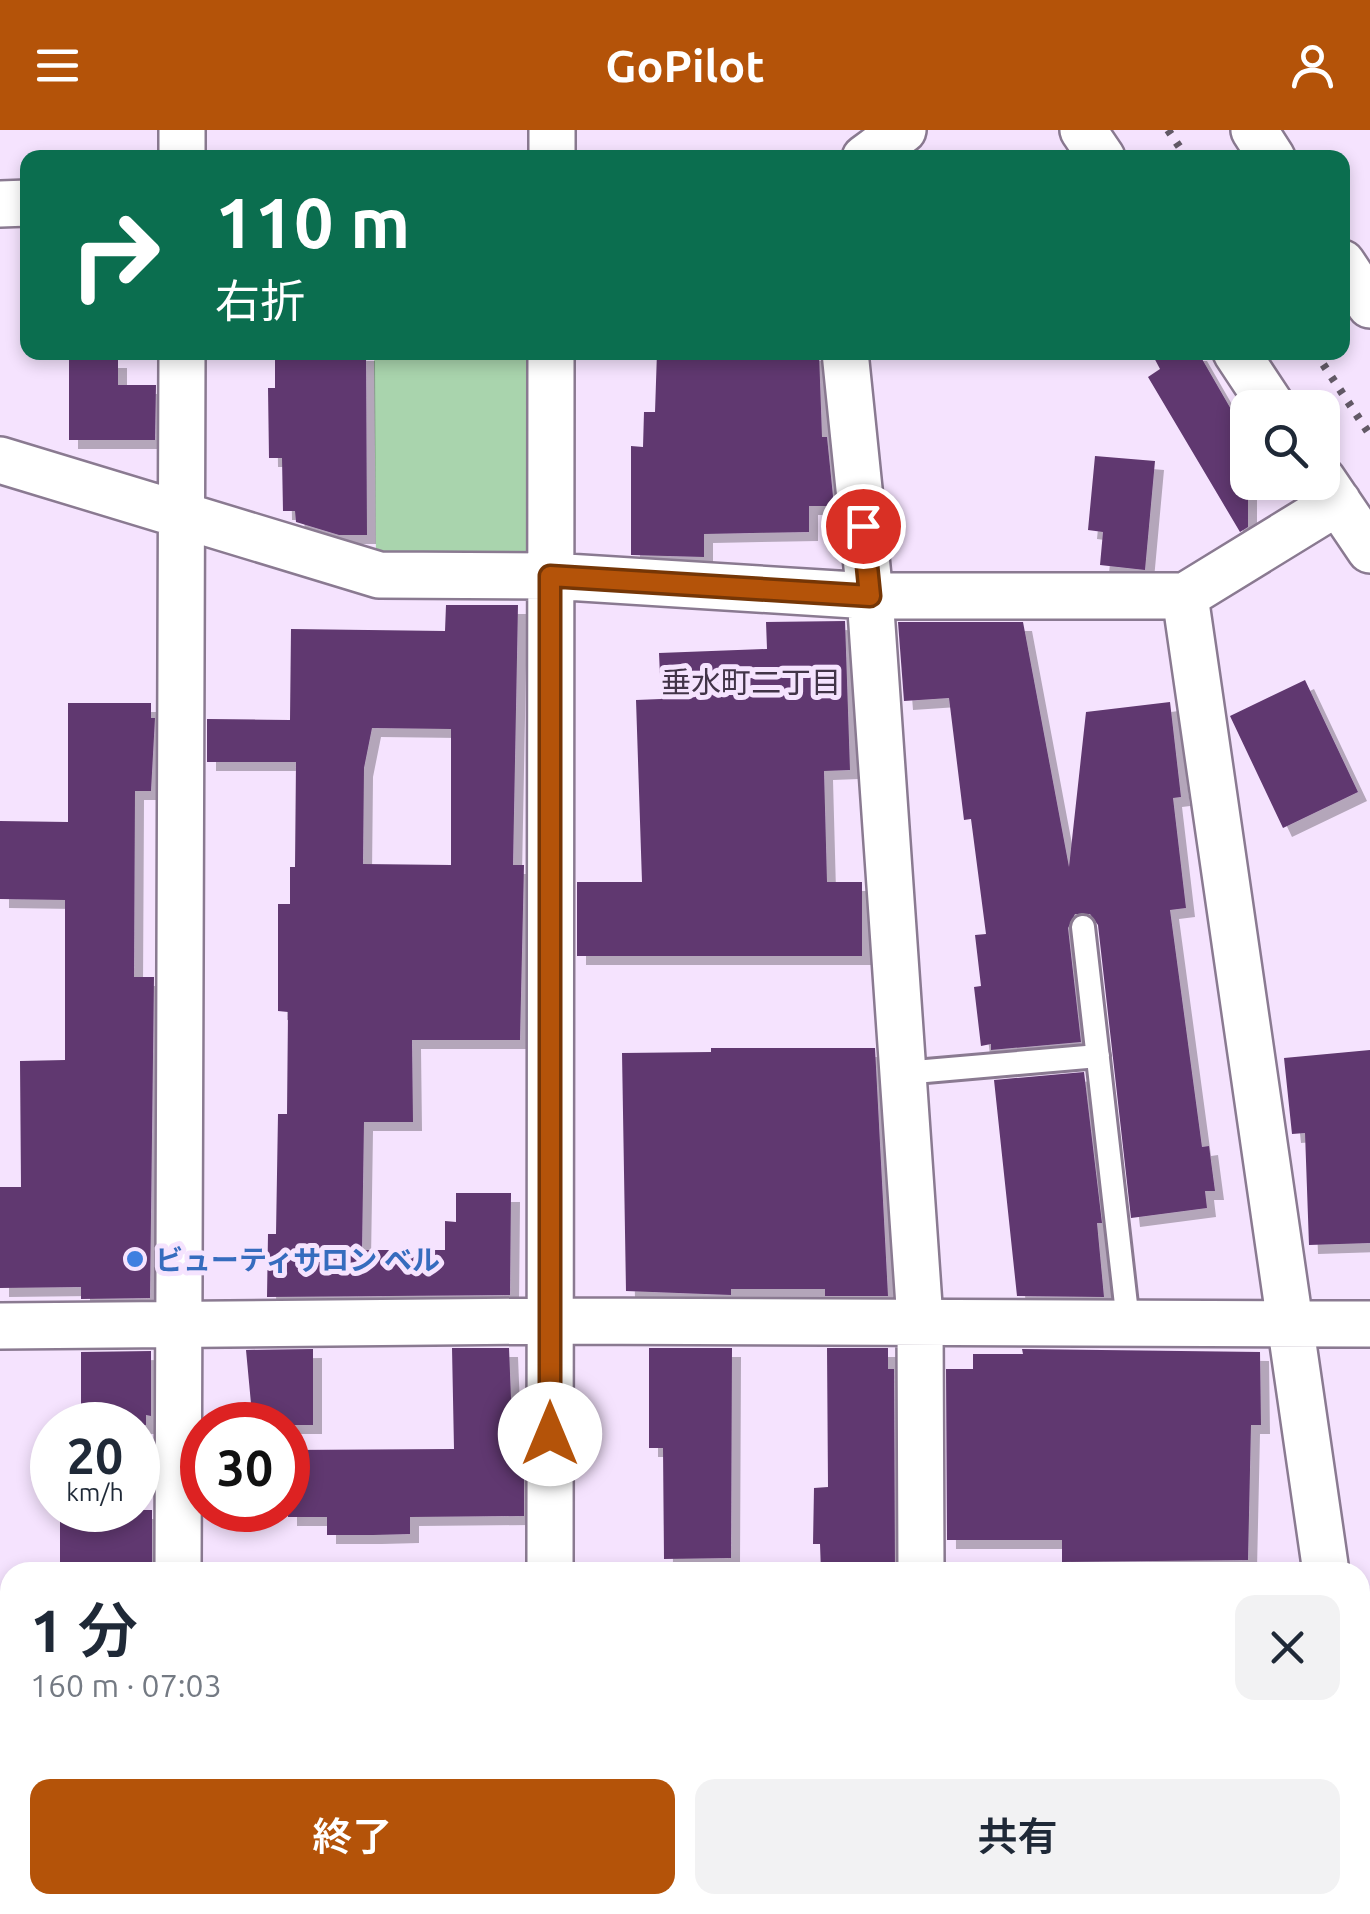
<!DOCTYPE html>
<html lang="ja">
<head>
<meta charset="utf-8">
<style>
  :root { --surface:#fff; --page:#f2f2f3; --text:#1f2937; --muted:#747a83; --accent:#b45309 }
  body { margin:0; font-family:Ubuntu,"Noto Sans JP",sans-serif; background:var(--page); color:var(--text); height:100vh; display:flex; flex-direction:column; font-size:38px; white-space:nowrap }
  * { box-sizing:border-box; margin:0 }
  p { font-size:32px; color:var(--muted) }
  .icon { flex:none; width:55px; height:55px; fill:none; stroke:currentColor; stroke-width:2; stroke-linecap:round; stroke-linejoin:round }
  .map { position:relative; flex:1; overflow:hidden }
  .side { position:absolute; left:0px; top:1432px; width:1370px; height:352px; display:flex; flex-direction:column; background:var(--surface); border-radius:30px 30px 0 0; box-shadow:0 5px 15px #0003 }
  .side>* { flex:none }
  .guide { position:absolute; left:20px; top:20px; width:1330px; height:210px; border-radius:20px; box-shadow:0 5px 15px #0003; background:#0b6e4f; color:#fff; overflow:hidden }
  .fabs { position:absolute; left:1230px; top:260px; display:grid; gap:20px }
  .fabs a { display:grid; place-items:center; width:110px; height:110px; border-radius:20px; background:var(--surface); box-shadow:0 5px 15px #0003; font-size:50px }
  .speed { position:absolute; left:30px; top:1272px; display:flex; gap:20px; font-size:50px; font-weight:700; text-align:center }
  .speed>* { display:grid; place-content:center; width:130px; height:130px; border-radius:50%; background:var(--surface); box-shadow:0 5px 15px #0003; line-height:1 }
  .speed small { font-size:25px; font-weight:400 }
  .speed .limit { border:15px solid #d22; background:#fff; color:#111 }
  .pin { position:absolute; display:grid; place-items:center; width:85px; height:85px; color:#fff; margin:-42px; border:5px solid #fff; border-radius:50%; box-shadow:0 2px 10px #0007 }
  .me { position:absolute; width:110px; margin:-55px; rotate:0deg; stroke-linejoin:round; filter:drop-shadow(0 0 8px #0008) }
  .turn { display:flex; align-items:center; gap:35px; height:210px; padding:0 30px; font-size:45px }
  .turn .icon { width:130px; height:130px; stroke-width:2.5 }
  .turn b { display:block; font-size:70px; line-height:85px }
  .round { display:grid; place-items:center; flex:none; width:105px; height:105px; border-radius:20px; background:var(--page) }
  .head { display:flex; align-items:center; justify-content:space-between; height:170px; padding:0 30px }
  h1 { font-size:60px; font-weight:600; line-height:75px }
  .action { display:flex; gap:20px; margin-top:auto; padding:20px 30px }
  .action a { flex:1; height:115px; border-radius:20px; background:var(--accent); color:#fff; font-size:40px; font-weight:600; line-height:115px; text-align:center }
  .action a+a { background:var(--page); color:var(--text) }
  header { display:flex; justify-content:space-between; align-items:center; height:130px; padding:0 30px; background:var(--accent); color:#fff; font-size:45px; font-weight:600 }
  .map>svg:first-child { display:block }
  .green { fill:#a9d4ad }
  .building { fill:#60396f; fill-rule:evenodd; filter:url(#shadow) }
  .lines { fill:none; stroke-linecap:round; stroke-linejoin:round }
  .lane-casing { stroke:#8a7a91; stroke-width:28 }
  .street-casing { stroke:#8a7a91; stroke-width:50 }
  .lane { stroke:#fff; stroke-width:22 }
  .street { stroke:#fff; stroke-width:45 }
  .rail { stroke:#625966; stroke-width:8; stroke-dasharray:5 10; stroke-linecap:butt }
  .route-casing { stroke:#753606; stroke-width:25 }
  .route { stroke:#b45309; stroke-width:18 }
  .shop-dot { fill:#3f7fe0; stroke:#f5e3fe; stroke-width:4 }
  .labels { text-anchor:middle; dominant-baseline:central; stroke-width:10; stroke-linejoin:round; paint-order:stroke }
  .shop-label { font-size:28px; font-weight:bold; fill:#366cbe; stroke:#f5e3fe; text-anchor:start }
  .neighbourhood-label { font-size:30px; fill:#423448; stroke:#f5e3fe }
</style>
</head>
<body>
<header><svg class="icon" aria-label="menu" viewBox="0 0 24 24"><path d="M4 6h16M4 12h16M4 18h16"/></svg>GoPilot<svg class="icon" aria-label="person" viewBox="0 0 24 24"><circle cx="12" cy="8" r="4"/><path d="M4 21q1-7 8-7t8 7"/></svg></header>
<div class="map">
<svg width="1370" height="1784" viewBox="0 0 1370 1784">
  <defs>
    <filter id="shadow"><feDropShadow dx="9" dy="9" stdDeviation="0" flood-color="#0004"/></filter>
  </defs>
  <rect width="100%" height="100%" fill="#f5e3fe"/>
  <path class="green" d="M374 223H527L529 426 376 428Z"/>
  <path class="building" d="M275 222H366L367 405H339L296 392 295 381H283L282 328H269L268 258H275Z
    M657 222H819L822 307H827L834 376H809V402L704 404V427L631 425V316L643 317 644 282H655Z
    M1151 222H1198L1232 281 1240 276 1248 287V397L1240 402 1148 247 1160 239Z
    M69 229H118V255H156L155 310H69Z
    M1095 326 1155 331 1145 440 1100 435 1103 402 1088 400Z
    M446 475H518L513 735H524L520 910H412L413 992H364L362 1120H445V1091L456 1092V1063H511L510 1165 267 1167 268 1104H276L278 984H287L288 882 278 881V774H290V737H295L296 632H207V589L290 590 291 499 445 501ZM372 598 451 599V735L363 734 364 638Z
    M845 491 850 640 824 641 827 752H862V826H577V752H642L636 570 661 569 659 523 767 519 766 492Z
    M898 492H1023L1069 737 1086 582 1170 572 1181 667 1173 668 1186 778 1170 780 1202 1017 1209 1016 1215 1061H1205L1207 1078 1131 1088 1098 795 1090 784H1075L1068 798 1081 912 991 920V914L981 916 974 857 981 856 975 805 986 804 971 689 964 690 949 568 904 571Z
    M1305 550 1358 662 1283 698 1230 586Z
    M68 573H151V588H155L151 661H135L134 847H154L150 1168 81 1169V1157L0 1158V1057H21L20 931 65 930V770L0 769V691L68 692Z
    M711 918H875L888 1166H825V1159H731V1165L626 1161 622 923 711 922Z
    M1370 920V1113L1309 1115 1305 1003 1292 1004 1284 928Z
    M1084 942 1102 1093H1097L1104 1167 1017 1166 994 950Z
    M452 1218H509L513 1318H524V1386L410 1387V1404L373 1405H327V1387H288V1320L454 1319Z
    M649 1218H732L731 1428 664 1429 663 1318H649Z
    M827 1218H888V1239H894L895 1442H821L820 1414H813L814 1358 828 1357Z
    M313 1219V1295H253L246 1220Z
    M1022 1219 1260 1222 1261 1295H1251L1248 1430 1062 1432V1410H947L946 1239H973V1224H1023Z
    M151 1221V1286L146 1285V1295H81V1222Z
    M60 1380H152V1442H60Z"/>
  <g class="lines">
    <g class="lane-casing">
      <path id="lane" d="M1083 797 1128 1192
        M903 943 1098 926"/>
    </g>
    <g class="street-casing">
      <path id="street" d="M1083 0 1102 28
        M1254 0 1272 28
        M182 28V0
        M552 28V0
        M865 28 903 0
        M0 74 28 73
        M1342 133 1370 175
        M845 222 870 466 920 1190 921 1442
        M1236 222 1273 278
        M0 330 379 445 550 446 870 466H1185L1338 372
        M1322 349 1370 420
        M1185 466 1326 1442
        M0 1196 551 1191 1370 1194
        M178 1442 182 222
        M550 1442 551 222
        M1360 1661 1370 1727
        M179 1775V1784
        M923 1775V1784
        M548 1784V1775"/>
    </g>
    <use href="#lane" class="lane"/>
    <use href="#street" class="street"/>
    <path class="rail" d="M1168 0 1187 28
      M1315 222 1370 305"/>
  </g>
  <g class="lines">
    <g class="route-casing">
      <path id="route" d="M550 1304V446L870 466 863 396"/>
    </g>
    <use href="#route" class="route"/>
  </g>
  <circle class="shop-dot" cx="135" cy="1129" r="10"/>
  <g class="labels">
    <g class="shop-label">
      <text x="155" y="1129">ビューティサロン ベル</text>
    </g>
    <g class="neighbourhood-label">
      <text x="751" y="552">垂水町二丁目</text>
    </g>
  </g>
</svg>
<div class="fabs">
<a><svg class="icon" aria-label="search" viewBox="0 0 24 24"><circle cx="10" cy="10" r="6"/><path d="M15 15l6 6"/></svg></a>
</div>
<div class="speed"><div>20<small>km/h</small></div><div class="limit">30</div></div>
<div class="pin" style="left:863px;top:396px;background:#d93025"><svg class="icon" aria-label="arrive" viewBox="0 0 24 24"><path d="M6 21V4h12l-3 4 3 4H6"/></svg></div>
<svg class="me" style="left:550px;top:1304px" viewBox="-20 -20 40 40"><circle r="19" fill="#fff"/><path d="M0-13L10 11 0 6-10 11z" fill="#b45309"/></svg>
<div class="guide">
<div class="turn"><svg class="icon" aria-label="right" viewBox="0 0 24 24"><path d="M7 20v-9h11M14 6l5 5-5 5"/></svg><div><b>110 m</b>右折</div></div>
</div>
<section class="side">
<div class="head"><div><h1>1 分</h1><p>160 m · 07:03</p></div><a class="round"><svg class="icon" aria-label="close" viewBox="0 0 24 24"><path d="M6 6l12 12M18 6L6 18"/></svg></a></div>
<div class="action"><a>終了</a><a>共有</a></div>
</section>
</div>
</body>
</html>
